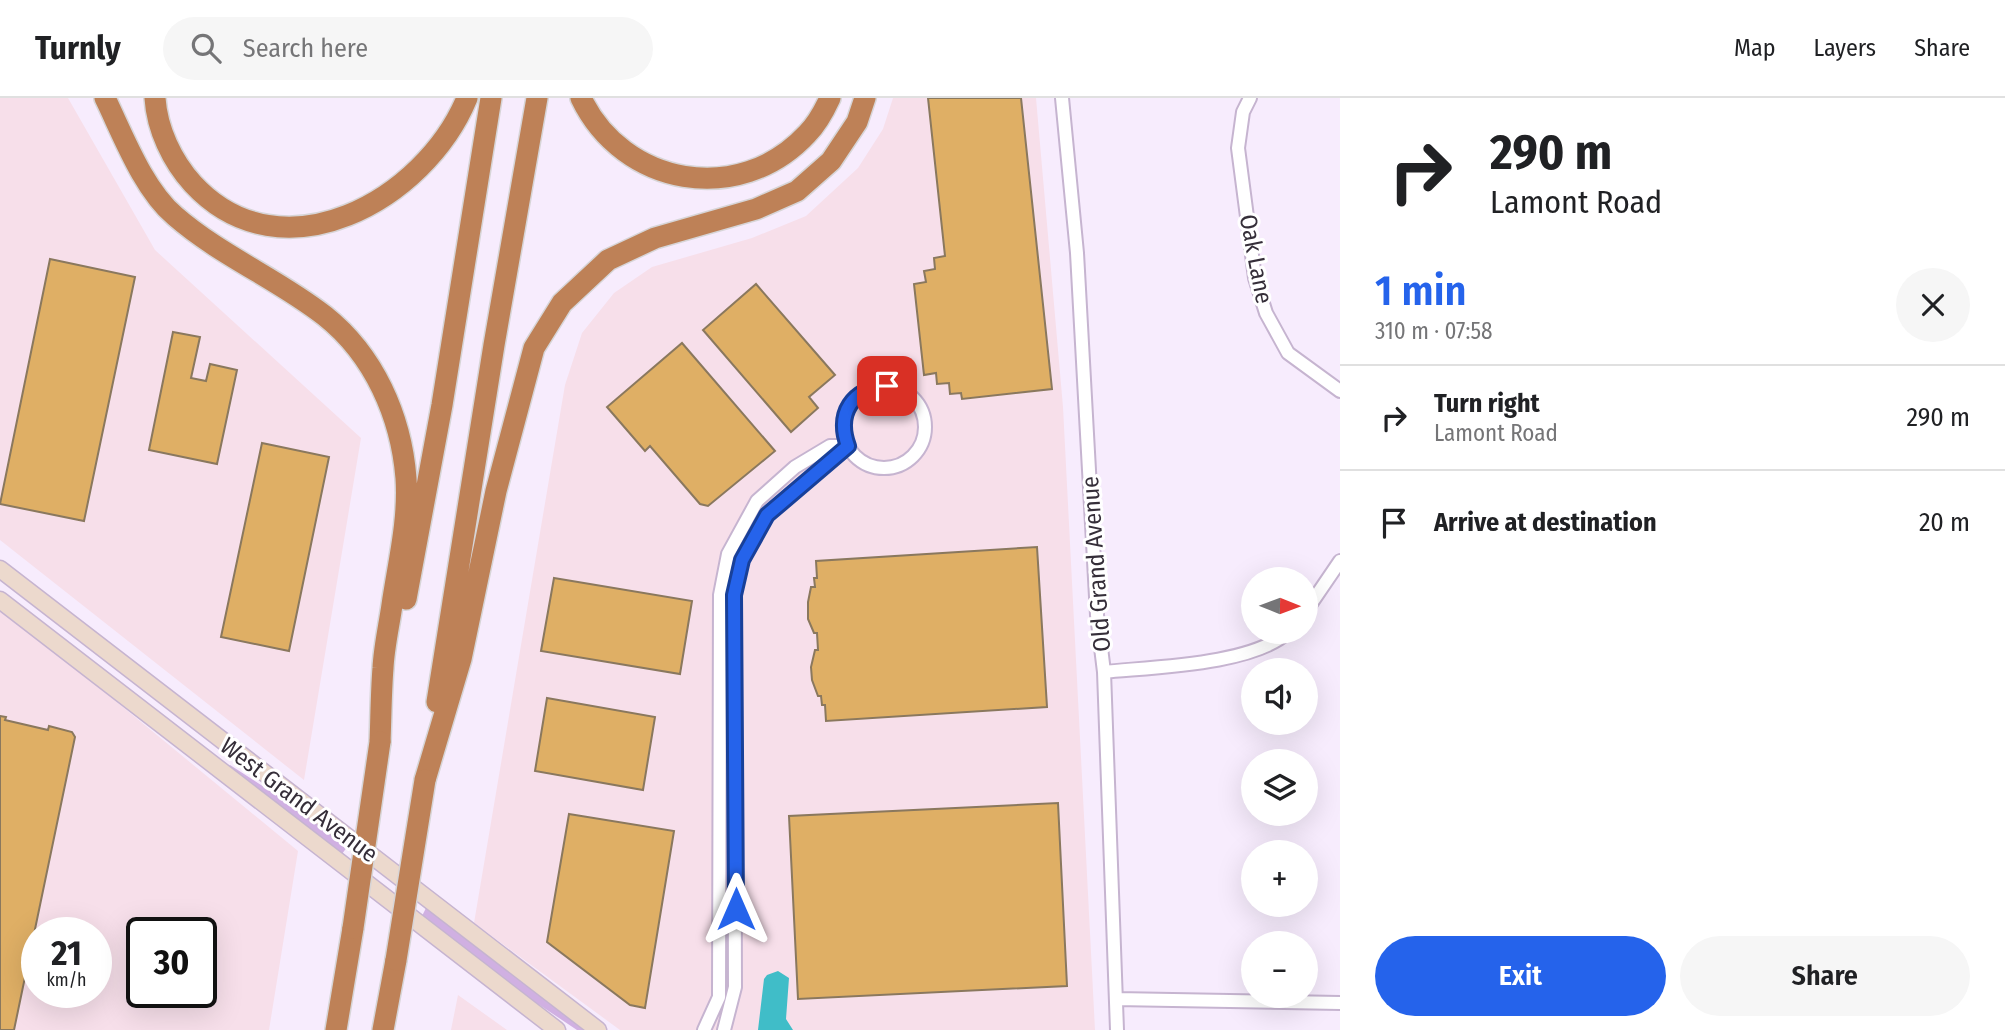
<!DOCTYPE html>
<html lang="en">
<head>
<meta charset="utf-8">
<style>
  :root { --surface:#fff; --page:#f6f6f6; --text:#202124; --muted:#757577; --line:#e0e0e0; --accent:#2563eb }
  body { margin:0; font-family:"Fira Sans Condensed",sans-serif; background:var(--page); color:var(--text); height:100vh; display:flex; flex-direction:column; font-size:26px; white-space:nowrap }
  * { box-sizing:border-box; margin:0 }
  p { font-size:23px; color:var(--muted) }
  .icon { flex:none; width:38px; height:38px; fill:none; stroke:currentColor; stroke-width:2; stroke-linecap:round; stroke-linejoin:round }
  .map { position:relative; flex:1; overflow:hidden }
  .details { display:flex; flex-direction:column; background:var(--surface); width:665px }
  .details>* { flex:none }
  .banner { background:#fff; color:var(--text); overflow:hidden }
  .needle { width:46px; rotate:91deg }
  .tools { position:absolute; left:1241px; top:469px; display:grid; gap:14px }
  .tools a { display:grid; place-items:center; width:77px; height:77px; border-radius:50%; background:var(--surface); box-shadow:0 7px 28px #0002; font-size:35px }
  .speed { position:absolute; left:21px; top:819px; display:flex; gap:14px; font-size:35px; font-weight:700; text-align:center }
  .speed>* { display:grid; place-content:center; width:91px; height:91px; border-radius:50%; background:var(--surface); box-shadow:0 7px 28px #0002; line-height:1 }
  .speed small { font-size:18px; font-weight:400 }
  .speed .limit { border:4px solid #111; border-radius:10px; background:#fff; color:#111 }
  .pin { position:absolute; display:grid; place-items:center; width:60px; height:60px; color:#fff; margin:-30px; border-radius:14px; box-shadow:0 4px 10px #0006 }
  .me { position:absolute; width:77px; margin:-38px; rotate:0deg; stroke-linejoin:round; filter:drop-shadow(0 0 5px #0008) }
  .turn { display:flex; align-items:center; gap:24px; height:147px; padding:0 35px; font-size:32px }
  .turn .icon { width:91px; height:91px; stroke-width:2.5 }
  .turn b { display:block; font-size:49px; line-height:60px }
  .round { display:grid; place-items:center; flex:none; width:74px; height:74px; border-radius:37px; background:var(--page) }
  .head { display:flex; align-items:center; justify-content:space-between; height:119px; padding:0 35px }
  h1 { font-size:42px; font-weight:600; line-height:52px; color:var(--accent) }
  .primary-button { display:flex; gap:14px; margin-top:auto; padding:14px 35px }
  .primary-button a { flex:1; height:80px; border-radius:42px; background:var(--accent); color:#fff; font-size:28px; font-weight:600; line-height:80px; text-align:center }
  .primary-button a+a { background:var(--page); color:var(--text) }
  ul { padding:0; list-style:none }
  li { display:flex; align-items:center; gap:21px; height:105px; padding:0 35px; border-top:2px solid var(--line) }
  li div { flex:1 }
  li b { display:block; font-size:26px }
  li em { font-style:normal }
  header { display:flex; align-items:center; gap:42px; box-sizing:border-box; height:98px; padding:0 35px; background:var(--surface); border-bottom:2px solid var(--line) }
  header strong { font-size:33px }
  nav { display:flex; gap:38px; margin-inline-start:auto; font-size:24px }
  .search { width:490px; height:63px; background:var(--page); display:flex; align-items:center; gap:18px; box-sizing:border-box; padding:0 24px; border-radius:38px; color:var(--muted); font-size:26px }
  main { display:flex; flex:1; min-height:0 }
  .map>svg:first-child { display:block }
  .commercial { fill:#f7dfea; fill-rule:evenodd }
  .green { fill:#d0b0e2 }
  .water { fill:#40bdc8 }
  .building { fill:#dfaf65; stroke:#8a785e; stroke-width:2 }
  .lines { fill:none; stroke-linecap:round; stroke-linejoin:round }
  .minor-casing { stroke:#c6b4d0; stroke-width:16 }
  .secondary-casing { stroke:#c6b4d0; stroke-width:19 }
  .motorway-casing { stroke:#d7d5d7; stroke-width:24 }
  .minor { stroke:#fff; stroke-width:12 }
  .secondary { stroke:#ecd9cd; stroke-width:16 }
  .motorway { stroke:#be8157; stroke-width:21 }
  .motorway-bridge-casing { stroke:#d7d5d7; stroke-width:24; stroke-linecap:butt }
  .motorway-bridge { stroke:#be8157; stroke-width:21 }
  .route-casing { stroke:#184099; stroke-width:18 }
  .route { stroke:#2563eb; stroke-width:12 }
  .labels { text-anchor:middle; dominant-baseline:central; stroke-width:6; stroke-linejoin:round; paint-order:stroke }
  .street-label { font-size:24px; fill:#352e39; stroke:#fff }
</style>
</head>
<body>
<header>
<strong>Turnly</strong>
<div class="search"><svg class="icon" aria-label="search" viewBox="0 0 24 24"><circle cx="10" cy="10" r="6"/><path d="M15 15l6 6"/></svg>Search here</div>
<nav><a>Map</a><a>Layers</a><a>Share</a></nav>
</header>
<main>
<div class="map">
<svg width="1340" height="932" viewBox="0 0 1340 932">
  <rect width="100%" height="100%" fill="#f7ecfd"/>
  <path class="commercial" d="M0 0H68L155 152 361 340 304 682 0 442Z
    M893 0H1036L1063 309 1095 932H620L474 825 565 287 582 235 614 195 652 169 752 140 806 118 858 70 883 31Z
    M0 512 90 582 298 753 269 932H0ZM37 835H96V894H37ZM142 835H201V894H142Z
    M458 897 507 932H451Z"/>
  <path class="green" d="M230 667 295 709 347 749 342 756 228 670Z
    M426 810 585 932H577L529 900 422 818Z"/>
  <path class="water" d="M778 873 789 880 786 921 793 932H758L764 881 767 877Z"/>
  <path class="building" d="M928 0H1021L1052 291 962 301 961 295 950 296 949 285 937 286 936 275 924 277 914 186 926 184 924 173 935 171 934 160 945 158Z
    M50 161 135 179 84 423 0 406Z
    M756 186 835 277 809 299 818 310 791 334 703 232Z
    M173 234 200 239 191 280 206 283 210 266 237 272 217 366 149 352Z
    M682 245 775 353 708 408 700 406 650 348 645 353 607 309Z
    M262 345 329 359 289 553 221 539Z
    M1037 449 1047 609 826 623 825 607H822L821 598H818L812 582 811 569 815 552H818L817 535H814L808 521V504L811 489H815L814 480H817L816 463Z
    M554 480 692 503 680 576 541 553Z
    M547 600 655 619 643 692 535 673Z
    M0 618 6 619 5 622 48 632 49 628 72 634 75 639 14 932H0Z
    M1058 705 1067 888 798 901 789 718Z
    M569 716 674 733 645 910 630 907 547 844Z"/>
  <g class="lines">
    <g class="minor-casing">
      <path id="minor" d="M1062 0 1077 155 1097 517 1104 574 1117 932
        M1250 0 1243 14 1238 50 1255 180 1266 215 1288 255 1340 293
        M843 329a41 41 0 1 1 82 0a41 41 0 1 1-82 0Z
        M1306 513 1340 463
        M1104 574C1152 569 1253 567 1288 534
        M1116 901 1340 905
        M704 932 719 899 720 497 728 456 757 403 795 369 830 348H848
        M724 932 735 889 734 497 742 462 767 417 848 348"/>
    </g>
    <g class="secondary-casing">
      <path id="secondary" d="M0 471 598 932
        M0 502 557 932"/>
    </g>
    <g class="motorway-casing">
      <path id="motorway" d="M105 0C123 37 143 91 175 118 221 158 278 181 325 218 374 257 401 318 406 380 409 422 398 466 392 507 389 528 384 549 383 570 381 595 381 620 380 644
        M155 0C157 31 172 63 193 86 282 182 425 102 467 0
        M581 0C623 88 739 109 807 36 817 26 824 13 830 0
        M406 501 442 307 491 0
        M437 604 494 247 537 0
        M425 682 461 561 496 393 534 250 562 205 608 162 655 140 756 111 797 93 831 63 857 24 865 0
        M336 932 353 830
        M383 932 396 862"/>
    </g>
    <use href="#minor" class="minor"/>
    <use href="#secondary" class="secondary"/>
    <use href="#motorway" class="motorway"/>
    <g class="motorway-bridge-casing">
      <path id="motorway-bridge" d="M353 830 380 644
        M396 862 425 682"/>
    </g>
    <use href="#motorway-bridge" class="motorway-bridge"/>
  </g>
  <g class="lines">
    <g class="route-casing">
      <path id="route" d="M736 811 734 497 742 462 767 417 848 348C836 315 852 291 887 288"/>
    </g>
    <use href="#route" class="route"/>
  </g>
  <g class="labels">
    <g class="street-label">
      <text transform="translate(1256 161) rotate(79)">Oak Lane</text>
      <text transform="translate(1096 466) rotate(-94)">Old Grand Avenue</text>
      <text transform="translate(299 702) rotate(37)">West Grand Avenue</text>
    </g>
  </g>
</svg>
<div class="tools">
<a><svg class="needle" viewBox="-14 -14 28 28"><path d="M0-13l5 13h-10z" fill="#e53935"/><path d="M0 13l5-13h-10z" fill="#757577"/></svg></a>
<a><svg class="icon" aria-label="sound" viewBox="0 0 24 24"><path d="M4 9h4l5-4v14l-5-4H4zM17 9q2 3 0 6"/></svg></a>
<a><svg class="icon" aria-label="layers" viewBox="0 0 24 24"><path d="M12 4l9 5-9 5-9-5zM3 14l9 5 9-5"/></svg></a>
<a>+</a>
<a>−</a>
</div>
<div class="speed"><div>21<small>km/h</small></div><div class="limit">30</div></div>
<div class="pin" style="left:887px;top:288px;background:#d93025"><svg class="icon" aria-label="arrive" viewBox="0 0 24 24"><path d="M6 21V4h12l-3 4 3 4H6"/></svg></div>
<svg class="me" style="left:736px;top:811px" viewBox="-20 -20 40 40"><path d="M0-17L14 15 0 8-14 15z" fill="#2563eb" stroke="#fff" stroke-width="4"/></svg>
</div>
<section class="details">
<div class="banner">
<div class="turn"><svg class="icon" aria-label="right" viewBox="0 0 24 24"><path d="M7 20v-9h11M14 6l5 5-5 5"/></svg><div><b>290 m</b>Lamont Road</div></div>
</div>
<div class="head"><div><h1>1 min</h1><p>310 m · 07:58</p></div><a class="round"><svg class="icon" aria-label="close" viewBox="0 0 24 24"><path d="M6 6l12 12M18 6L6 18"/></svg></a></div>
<ul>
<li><svg class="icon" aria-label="right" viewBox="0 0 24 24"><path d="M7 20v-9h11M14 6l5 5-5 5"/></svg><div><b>Turn right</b><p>Lamont Road</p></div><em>290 m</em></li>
<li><svg class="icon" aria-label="arrive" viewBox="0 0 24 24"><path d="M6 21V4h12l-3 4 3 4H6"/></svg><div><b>Arrive at destination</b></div><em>20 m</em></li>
</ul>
<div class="primary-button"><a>Exit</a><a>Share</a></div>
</section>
</main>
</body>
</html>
